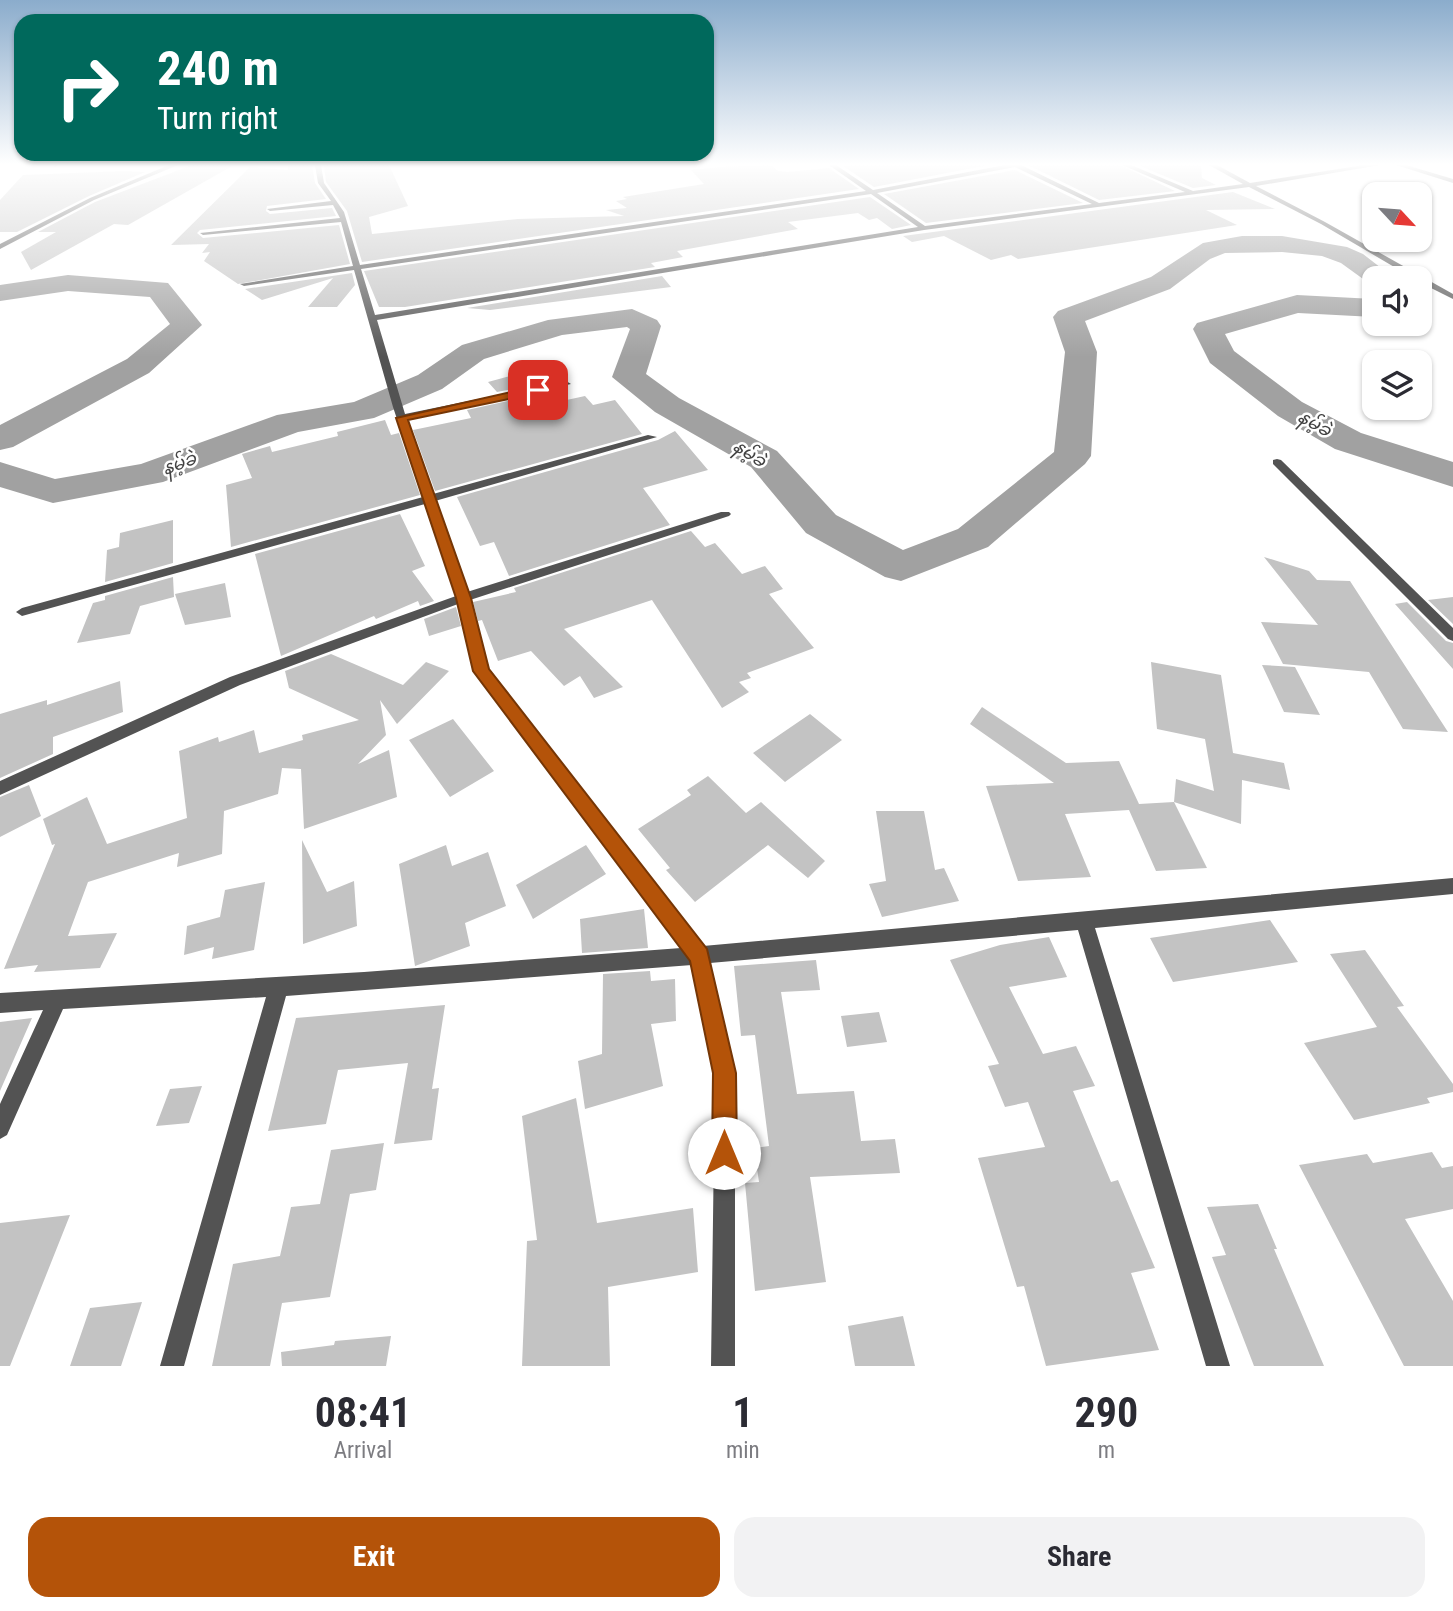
<!DOCTYPE html>
<html lang="en">
<head>
<meta charset="utf-8">
<style>
  :root { --surface:#fff; --page:#f2f2f3; --text:#2b2b33; --muted:#7c7c81; --accent:#b45309 }
  body { margin:0; font-family:"Roboto Condensed","Noto Sans Myanmar",sans-serif; background:var(--page); color:var(--text); height:100vh; display:flex; flex-direction:column; font-size:26px; white-space:nowrap }
  * { box-sizing:border-box; margin:0 }
  p { font-size:23px; color:var(--muted) }
  .icon { flex:none; width:38px; height:38px; fill:none; stroke:currentColor; stroke-width:2; stroke-linecap:round; stroke-linejoin:round }
  .map { position:relative; height:1366px; overflow:hidden }
  .details { display:flex; flex-direction:column; background:var(--surface); flex:1 }
  .details>* { flex:none }
  .guide { position:absolute; left:14px; top:14px; width:700px; height:147px; border-radius:21px; box-shadow:0 2px 5px #0004; background:#00695c; color:#fff; overflow:hidden }
  .needle { width:46px; rotate:116deg }
  .controls { position:absolute; left:1362px; top:182px; display:grid; gap:14px }
  .controls a { display:grid; place-items:center; width:70px; height:70px; border-radius:14px; background:var(--surface); box-shadow:0 2px 5px #0004; font-size:35px }
  .pin { position:absolute; display:grid; place-items:center; width:60px; height:60px; color:#fff; margin:-30px; border-radius:14px; box-shadow:0 4px 10px #0006 }
  .me { position:absolute; width:77px; margin:-38px; rotate:0deg; stroke-linejoin:round; filter:drop-shadow(0 0 5px #0008) }
  .turn { display:flex; align-items:center; gap:24px; height:147px; padding:0 28px; font-size:32px }
  .turn .icon { width:91px; height:91px; stroke-width:2.5 }
  .turn b { display:block; font-size:49px; line-height:60px }
  .eta { display:flex; justify-content:space-evenly; align-items:center; height:119px; text-align:center }
  .eta b { font-size:42px; font-weight:700; line-height:49px }
  .action { display:flex; gap:14px; margin-top:auto; padding:14px 28px }
  .action a { flex:1; height:80px; border-radius:21px; background:var(--accent); color:#fff; font-size:28px; font-weight:700; line-height:80px; text-align:center }
  .action a+a { background:var(--page); color:var(--text) }
  .map>svg:first-child { display:block }
  .lines { fill:none; stroke-linecap:round; stroke-linejoin:round }
  .stream { fill:#a1a1a1; fill-rule:evenodd }
  .river { fill:#a1a1a1; fill-rule:evenodd }
  .building { fill:#c3c3c3 }
  .minor { fill:#535353; fill-rule:evenodd }
  .tertiary { fill:#535353; fill-rule:evenodd }
  .route { fill:#b45309; stroke:#753606; stroke-width:2 }
  .labels { text-anchor:middle; dominant-baseline:central; stroke-width:5; stroke-linejoin:round; paint-order:stroke }
  .far-water-label { font-size:18px; font-style:italic; fill:#424242; stroke:#fff }
</style>
</head>
<body>
<div class="map">
<svg width="1453" height="1366" viewBox="0 0 1453 1366">
  <rect width="100%" height="100%" fill="#fff"/>
  <g class="lines">
    <path class="stream" d="M54 165H58L55 167Z"/>
    <path class="river" d="M1282 236 1347 247 1363 254 1394 278H1374V285L1370 284 1341 263 1322 256 1282 252 1225 253 1210 259 1170 289 1085 321 1097 352 1091 456 1085 464 988 547 901 581 885 577 806 533 751 467 655 412 612 377 630 329 627 327 562 335 484 359 442 389 374 418 298 432 163 482 53 503 0 487V462L55 479 141 464 277 415 354 402 418 375 462 345 548 320 632 309 657 320 661 326 646 374 679 398 777 451 836 515 903 550 958 529 1054 452 1065 352 1053 317 1058 311 1151 277 1203 243 1242 236Z
      M68 275 168 283 202 325 149 373 13 447 0 450V425L127 359 170 324 150 297 68 291 0 301V285Z
      M1297 295 1374 299V317L1298 313 1225 334 1234 351 1302 402 1361 433 1453 462V487L1335 449 1278 416 1210 363 1193 329 1197 323Z"/>
  </g>
  <path class="building" d="M192 165H234L128 225 114 224 31 270 21 252 56 232H38L95 202Z
    M288 165H312L315 183 326 199 267 206 266 211 270 214 332 208 336 216 200 230 197 233 203 238 339 225 350 264 238 284 204 261 210 252 202 253 209 244 171 245 250 167 288 170Z
    M324 165H389L408 206 369 217 372 234 518 219 624 216 606 210 627 208 616 201 627 199 623 197 704 184 691 170 722 167 771 165 778 171 788 172 829 168 859 189 362 262 347 211 326 182Z
    M854 165H989L874 187 843 166Z
    M1028 165H1120L1175 191 1099 200Z
    M1138 165H1201L1202 178 1216 185 1193 188Z
    M1015 170 1083 203 926 223 884 194Z
    M124 171 145 172 89 196 17 232H0V200L23 175Z
    M1233 192 1275 209 1206 210 1237 225 1018 259 1011 255 991 260 944 236 912 242 903 236Z
    M870 197 911 225 892 229 877 218 869 220 858 213 788 222 798 229 677 251 683 257 651 263 655 267 405 307H379L364 271Z
    M352 273 355 285 337 307H308L333 278 262 300 245 289Z
    M662 276 671 287 490 310 467 308Z
    M532 370 544 383 497 392 488 382Z
    M552 391 562 401 585 396 593 405 615 400 642 434 435 491 413 430 471 418 467 410Z
    M385 420 391 435 399 433 420 495 231 547 226 485 252 478 242 454 270 446 272 452 338 436 337 432Z
    M675 431 708 470 643 488 670 525 509 576 494 542 480 546 457 497 658 440Z
    M400 514 425 566 412 571 434 601 420 606 418 601 376 619 374 616 281 656 255 554Z
    M173 520V563L105 582 107 550 119 547 120 533Z
    M691 531 705 547 715 543 742 574 765 566 783 589 769 594 814 648 747 673 751 678 739 682 749 692 722 708 652 600 564 629 623 687 594 698 580 676 564 686 531 651 498 661 482 620 478 621 473 602 516 592 514 588Z
    M1264 557 1309 571 1317 580 1350 581 1448 732 1403 729 1369 672 1283 664 1261 622 1318 625Z
    M173 577 174 597 140 606 130 634 77 643 93 603 105 600V596Z
    M225 583 231 617 185 625 175 594Z
    M1453 597V624L1428 600Z
    M1407 602 1446 641 1453 643V669L1395 604Z
    M456 607 461 626 429 636 424 619Z
    M331 654 403 685 426 662 449 671 397 724 380 700 386 735 358 764 389 750 397 797 304 829 301 769 282 768 278 794 224 811 222 854 177 867 179 853 88 882 68 936 117 933 100 968 34 972 38 965 4 969 55 844 52 845 43 819 87 797 107 844 187 818 179 751 218 737 219 742 254 730 259 753 303 740 302 735 359 720 289 688 285 671Z
    M1151 662 1221 675 1233 753 1284 763 1290 790 1242 780 1241 824 1174 802 1176 779 1214 791 1205 739 1157 729Z
    M1262 665 1295 667 1320 715 1284 712Z
    M120 681 123 712 53 737V754L0 778V714L47 700V705Z
    M982 707 1066 763 1119 761 1139 804 1174 802 1207 868 1156 871 1129 810 1065 814 1091 877 1018 881 986 786 1054 783 970 724Z
    M810 714 842 740 785 782 753 753Z
    M453 719 494 771 450 797 409 740Z
    M708 776 746 813 761 802 825 861 808 878 768 845 695 902 666 870 670 868 638 829 691 795 687 790Z
    M29 785 41 816 0 837V797Z
    M876 811H924L935 870 944 868 959 901 882 917 869 884 886 881Z
    M302 840 327 892 354 881 357 926 303 944Z
    M446 845 452 866 488 852 506 906 465 923 470 946 415 966 399 864Z
    M586 845 606 874 533 919 516 885Z
    M265 882 254 950 212 959 214 947 184 955 187 926 220 917 225 890Z
    M644 909 648 948 582 953 580 919Z
    M1270 920 1298 962 1173 982 1150 938Z
    M1049 937 1067 977 1009 987 1043 1054 1076 1046 1095 1086 1073 1091 1111 1182 1118 1180 1155 1268 1131 1273 1159 1350 1046 1366 1024 1286 1017 1287 978 1158 1045 1147 1028 1102 1005 1107 988 1066 999 1064 950 960 1000 945Z
    M1365 950 1404 1006 1397 1007 1453 1084V1092L1427 1098 1430 1103 1354 1120 1304 1043 1377 1027 1330 954Z
    M816 960 820 990 781 992 797 1094 854 1091 861 1141 895 1139 900 1173 810 1177 826 1282 755 1291 745 1183 759 1182 754 1148 769 1146 755 1035 741 1036 734 966Z
    M650 971 651 981 675 979 676 1021 651 1024 663 1086 585 1109 578 1061 602 1054 603 974Z
    M445 1005 432 1089 439 1088 432 1140 394 1144 408 1063 338 1070 326 1124 268 1131 296 1018Z
    M879 1012 887 1042 847 1047 841 1016Z
    M32 1018 0 1091V1022Z
    M202 1086 189 1123 156 1126 170 1089Z
    M576 1098 597 1223 693 1208 698 1272 608 1287 610 1366H522L527 1241 537 1240 522 1116Z
    M384 1143 376 1190 350 1194 330 1297 282 1303 270 1366H212L233 1264 280 1256 291 1207 320 1204 331 1150Z
    M1432 1152 1442 1168 1453 1166V1209L1405 1219 1453 1301V1366H1404L1299 1165 1367 1154 1373 1163Z
    M1258 1204 1277 1249H1274L1324 1366H1254L1212 1257 1226 1255 1207 1207Z
    M70 1215 10 1366H0V1223Z
    M142 1302 121 1366H70L90 1308Z
    M903 1316 915 1366H855L848 1326Z
    M391 1336 386 1366H282L281 1352 334 1345 335 1341Z"/>
  <g class="lines">
    <path class="minor" d="M315 165H321L324 183 344 212 360 265 866 191 829 165H836L873 190 1005 165H1021L1099 203 1185 192 1122 165H1131L1193 191 1243 184 1209 165H1217L1250 183 1364 165H1380L1256 186 1325 222 1453 294V299L1419 282V278H1413L1321 224 1249 187 924 230 377 320 405 414 566 381 571 384 407 420 433 494 648 435 657 437 435 501 467 592 721 512H729L731 514 729 516 470 600 488 670 703 946 1453 878V894L1095 928 1230 1366H1206L1078 930 710 963 735 1073V1366H711L715 1073 692 965 286 996 184 1366H160L266 997 63 1009 7 1135 0 1139V1104L43 1010 0 1013V993L364 972 681 948 476 675 458 604 240 685 0 795V781L230 677 456 596 425 504 22 616 16 612 22 608 423 497 393 407 354 270 244 286 240 284 353 266 341 222 203 235 200 233 340 218 333 205 270 211 267 209 331 201 318 183ZM1015 167 1092 204 925 226 877 193ZM871 194 918 227 375 315 361 269Z
      M1396 165H1406L1453 179V183Z
      M1277 459 1281 460 1453 628V641L1448 639 1273 464V460Z"/>
    <path class="tertiary" d="M169 165H178L94 200 0 249V244L90 198Z"/>
  </g>
  <linearGradient id="sky" x2="0" y2="1"><stop stop-color="#8baccc"/><stop offset="0.46" stop-color="#fff"/><stop offset="1" stop-color="#fff" stop-opacity="0"/></linearGradient>
  <rect width="1453" height="357" fill="url(#sky)"/>
  <path class="route" d="M538 386 544 390 542 392 408 420 471 598 489 669 707 949 736 1073 737 1153 733 1161 724 1165 716 1161 712 1153 713 1073 690 961 473 671 456 598 396 418Z"/>
  <g class="labels">
    <g class="far-water-label">
      <text transform="translate(1315 423) rotate(29)">နမ့်ခဲ</text>
      <text transform="translate(750 453) rotate(33)">နမ့်ခဲ</text>
      <text transform="translate(179 463) rotate(-20)">နမ့်ခဲ</text>
    </g>
  </g>
</svg>
<div class="controls">
<a><svg class="needle" viewBox="-14 -14 28 28"><path d="M0-13l5 13h-10z" fill="#e53935"/><path d="M0 13l5-13h-10z" fill="#7c7c81"/></svg></a>
<a><svg class="icon" aria-label="sound" viewBox="0 0 24 24"><path d="M4 9h4l5-4v14l-5-4H4zM17 9q2 3 0 6"/></svg></a>
<a><svg class="icon" aria-label="layers" viewBox="0 0 24 24"><path d="M12 4l9 5-9 5-9-5zM3 14l9 5 9-5"/></svg></a>
</div>
<div class="pin" style="left:538px;top:390px;background:#d93025"><svg class="icon" aria-label="arrive" viewBox="0 0 24 24"><path d="M6 21V4h12l-3 4 3 4H6"/></svg></div>
<svg class="me" style="left:724px;top:1153px" viewBox="-20 -20 40 40"><circle r="19" fill="#fff"/><path d="M0-13L10 11 0 6-10 11z" fill="#b45309"/></svg>
<div class="guide">
<div class="turn"><svg class="icon" aria-label="right" viewBox="0 0 24 24"><path d="M7 20v-9h11M14 6l5 5-5 5"/></svg><div><b>240 m</b>Turn right</div></div>
</div>
</div>
<section class="details">
<div class="eta">
<div><b>08:41</b><p>Arrival</p></div>
<div><b>1</b><p>min</p></div>
<div><b>290</b><p>m</p></div>
</div>
<div class="action"><a>Exit</a><a>Share</a></div>
</section>
</body>
</html>
